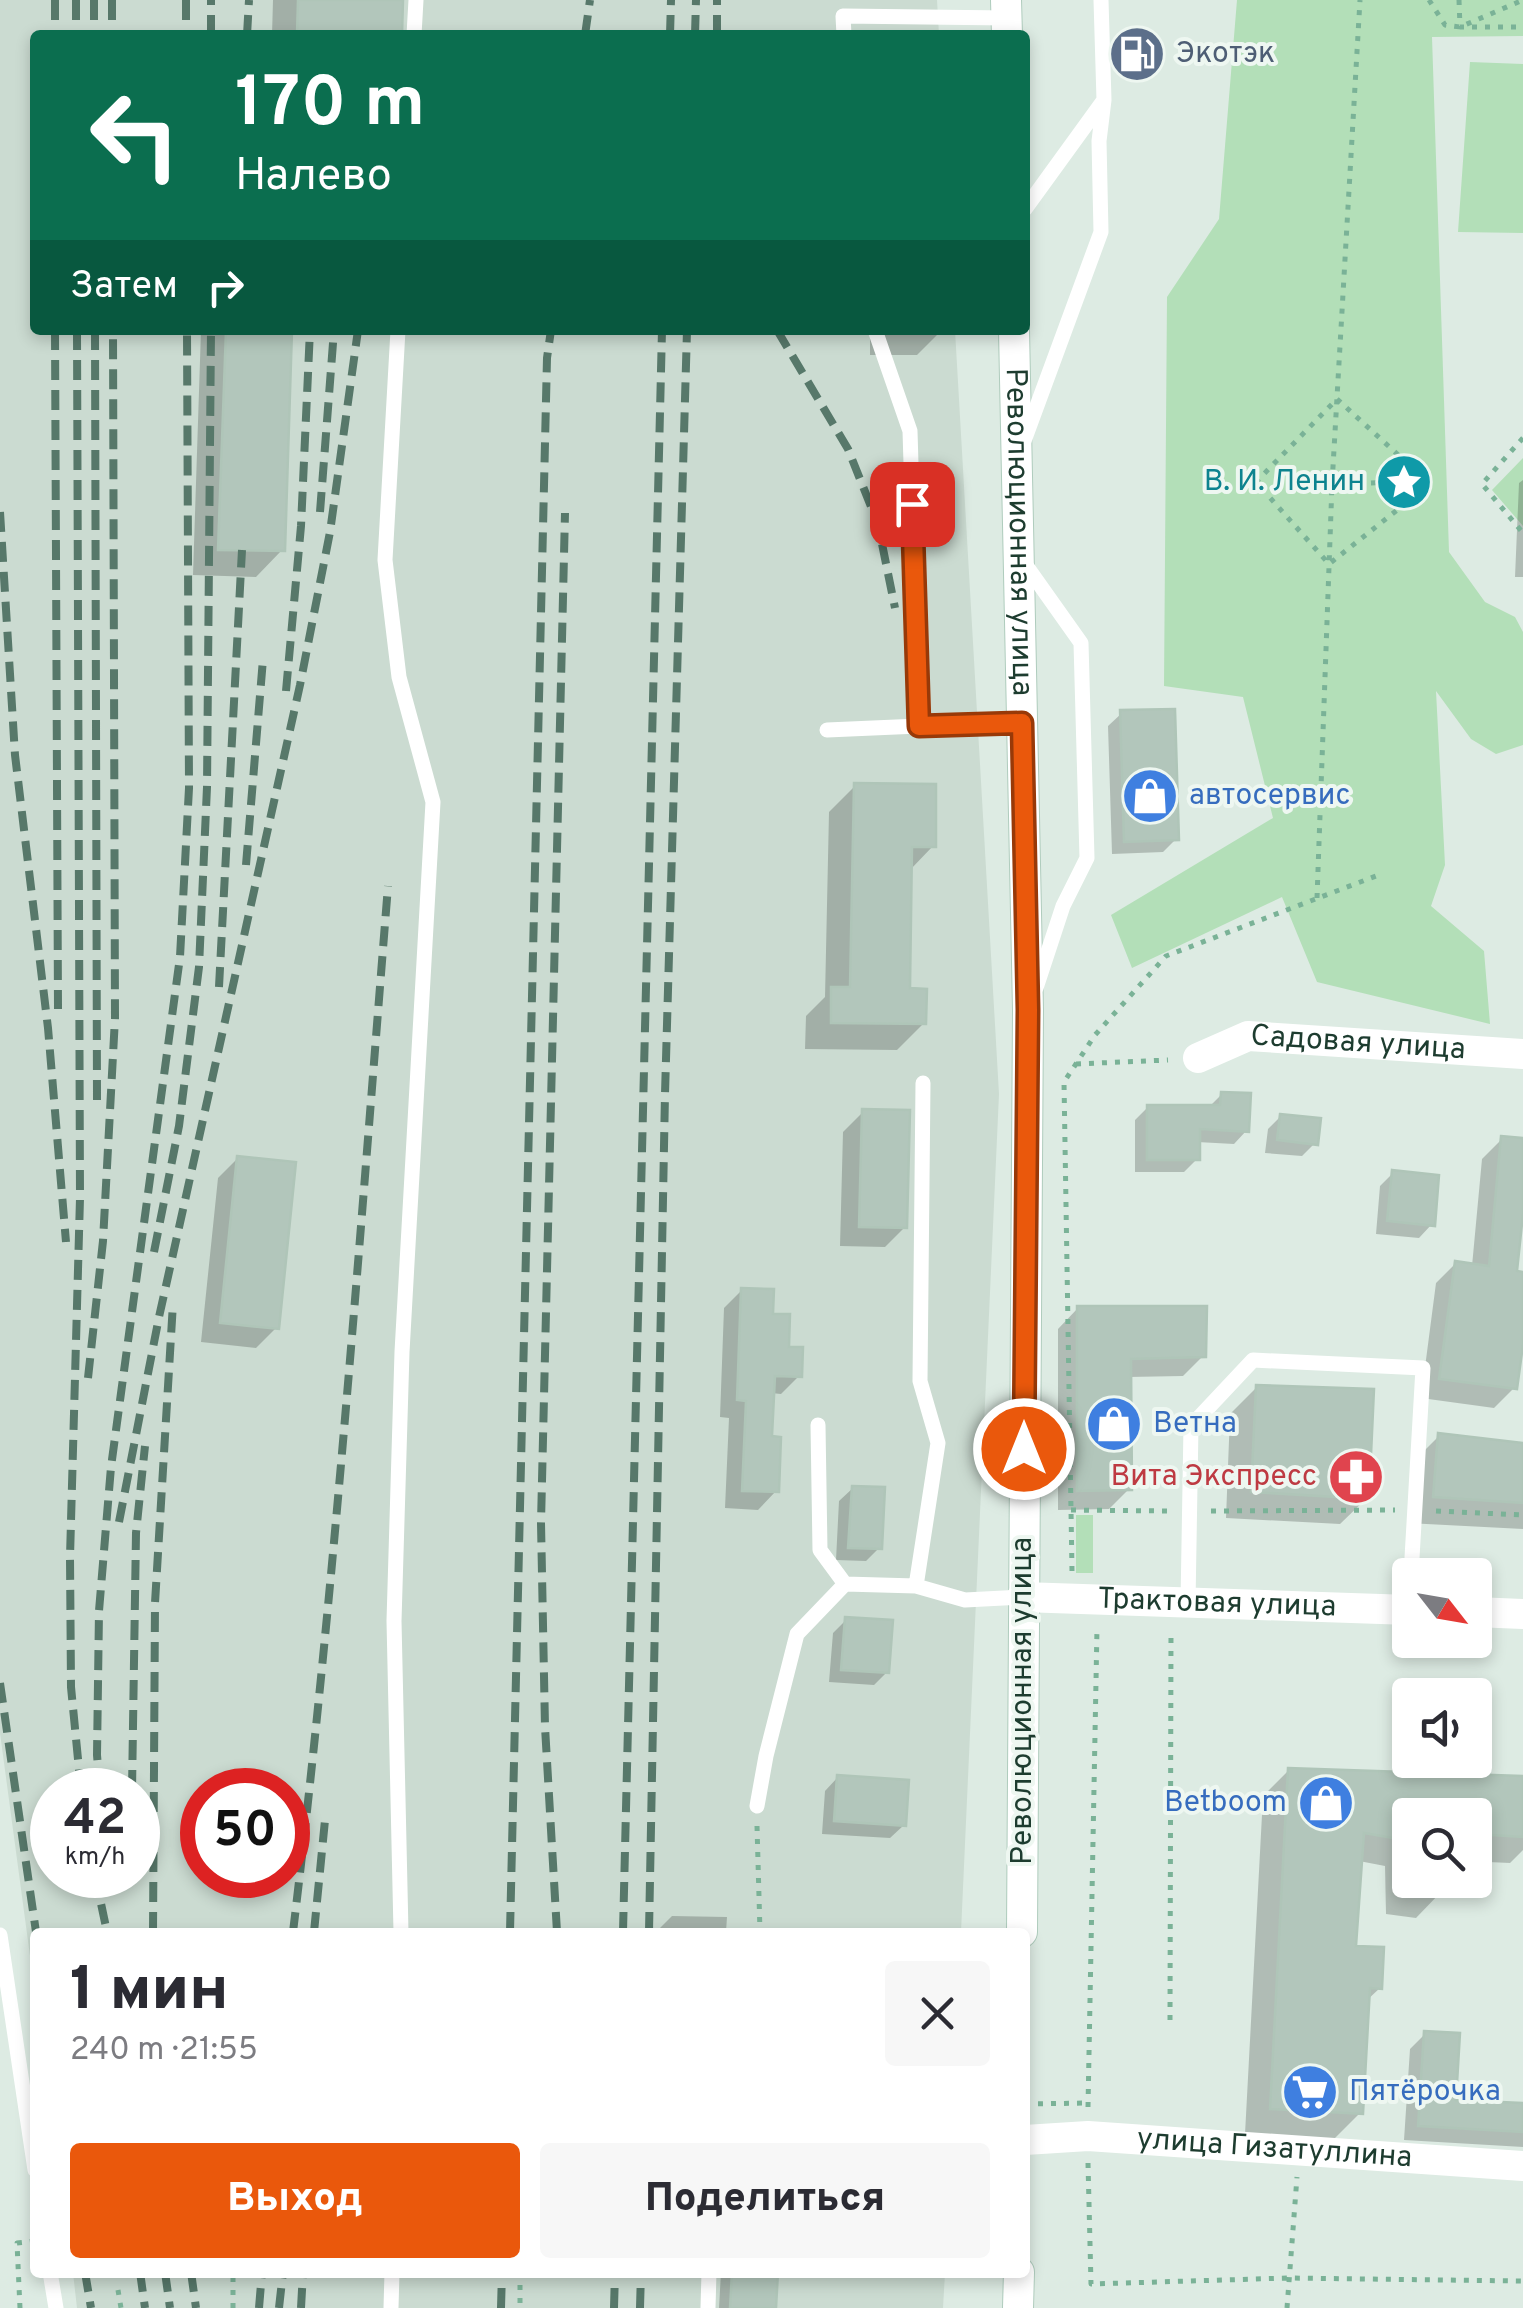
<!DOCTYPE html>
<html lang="ru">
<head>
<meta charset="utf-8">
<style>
  :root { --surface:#fff; --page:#f7f7f7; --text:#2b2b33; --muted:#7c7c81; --accent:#ea580c }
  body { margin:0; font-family:Overpass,sans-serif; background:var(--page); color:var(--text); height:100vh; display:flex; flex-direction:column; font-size:38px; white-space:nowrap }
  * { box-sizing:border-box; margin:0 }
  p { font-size:32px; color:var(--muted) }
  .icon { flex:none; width:55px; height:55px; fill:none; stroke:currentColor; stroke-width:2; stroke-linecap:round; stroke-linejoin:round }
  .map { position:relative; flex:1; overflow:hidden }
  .side { position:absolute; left:30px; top:1928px; width:1000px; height:350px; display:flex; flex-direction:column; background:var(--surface); border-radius:10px; box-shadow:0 5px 15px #0003 }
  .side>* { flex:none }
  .top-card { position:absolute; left:30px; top:30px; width:1000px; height:305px; border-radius:10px; box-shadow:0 5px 15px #0003; background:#0b6e4f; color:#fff; overflow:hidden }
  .needle { width:65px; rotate:121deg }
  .controls { position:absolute; left:1392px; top:1558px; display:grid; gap:20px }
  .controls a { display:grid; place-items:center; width:100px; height:100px; border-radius:10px; background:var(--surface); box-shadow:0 5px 15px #0003; font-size:50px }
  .speed { position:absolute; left:30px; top:1768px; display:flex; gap:20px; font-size:50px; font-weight:700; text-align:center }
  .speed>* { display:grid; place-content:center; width:130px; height:130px; border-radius:50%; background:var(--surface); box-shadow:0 5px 15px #0003; line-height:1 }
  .speed small { font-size:25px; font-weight:400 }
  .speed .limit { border:15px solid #d22; background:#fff; color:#111 }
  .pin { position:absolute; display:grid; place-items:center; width:85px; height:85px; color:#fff; margin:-42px; border-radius:20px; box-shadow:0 5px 15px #0006 }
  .me { position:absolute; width:110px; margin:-55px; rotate:0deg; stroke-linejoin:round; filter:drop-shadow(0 0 8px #0008) }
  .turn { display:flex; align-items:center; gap:35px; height:210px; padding:0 40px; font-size:45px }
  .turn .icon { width:130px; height:130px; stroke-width:2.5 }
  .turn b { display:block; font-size:70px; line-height:85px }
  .then { display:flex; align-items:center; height:95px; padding:0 40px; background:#0003; gap:20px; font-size:38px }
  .round { display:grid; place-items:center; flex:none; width:105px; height:105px; border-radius:10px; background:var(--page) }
  .overview { display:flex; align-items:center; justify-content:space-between; height:170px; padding:0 40px }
  h1 { font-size:60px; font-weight:800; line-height:75px }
  .action { display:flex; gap:20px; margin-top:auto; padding:20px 40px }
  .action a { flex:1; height:115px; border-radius:10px; background:var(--accent); color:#fff; font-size:40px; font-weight:800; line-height:115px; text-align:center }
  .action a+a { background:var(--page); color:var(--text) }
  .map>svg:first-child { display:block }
  .built { fill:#cbdbd1; fill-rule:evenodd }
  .green { fill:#b3dfb8 }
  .shadow { fill:#0003 }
  .building { fill:#b2c6bb; stroke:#afc5b8; stroke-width:2.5 }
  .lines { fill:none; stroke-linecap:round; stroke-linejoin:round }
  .secondary-casing { stroke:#afccbd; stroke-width:32 }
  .path { stroke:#7ab297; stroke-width:5; stroke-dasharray:5 8; stroke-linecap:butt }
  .lane { stroke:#fff; stroke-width:15 }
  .street { stroke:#fff; stroke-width:30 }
  .secondary { stroke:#fff; stroke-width:30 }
  .rail { stroke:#57786a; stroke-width:8; stroke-dasharray:20 10; stroke-linecap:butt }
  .route-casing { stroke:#983908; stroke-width:25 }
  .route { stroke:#ea580c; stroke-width:18 }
  .labels { text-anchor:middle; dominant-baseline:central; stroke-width:8; stroke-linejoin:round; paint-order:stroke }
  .service-label { font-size:30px; fill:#4e5e75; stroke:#eef7f1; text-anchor:start }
  .culture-label { font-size:30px; fill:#0d838f; stroke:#eef7f1; text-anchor:end }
  .street-label { font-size:30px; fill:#1d3c2f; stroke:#eef7f1 }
  .shop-label { font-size:30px; fill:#366cbe; stroke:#eef7f1; text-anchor:start }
  .health-label { font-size:30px; fill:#be3a42; stroke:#eef7f1; text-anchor:end }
</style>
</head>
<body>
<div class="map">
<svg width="1523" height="2308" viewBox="0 0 1523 2308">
  <rect width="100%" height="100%" fill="#ddebe3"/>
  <path class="built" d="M0 0H937L939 35H35V330H955L999 1094 961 1932H35V1993L0 1733ZM52 1790H138V1875H52ZM202 1790H288V1875H202Z
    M73 2273H945L943 2308H77Z"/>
  <path class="green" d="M1237 0H1523V36L1432 37 1449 552 1485 602 1515 617 1523 632V745L1496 754 1471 739 1436 691 1445 865 1431 906 1484 951 1490 1024 1317 982 1282 897 1132 968 1111 915 1273 818 1243 697 1164 686 1167 297 1219 219Z
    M1470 62 1523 64V233L1458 232Z
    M1523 458V526L1492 490Z
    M1076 1515H1093V1573H1076Z"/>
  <path class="shadow" d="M273 0H401L400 35H272Z
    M201 330H290L282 550 256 577 193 575Z
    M870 330H937V335L917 355H870Z
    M1523 480V577H1515L1519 483Z
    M1122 713 1176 839 1163 852 1112 854 1108 726Z
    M855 786 933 846 910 870 908 991 924 1023 897 1050 805 1049 806 1016 825 997 829 812Z
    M1222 1094 1247 1130 1234 1144 1197 1142V1159L1184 1172H1135V1120L1148 1107 1208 1108Z
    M863 1112 905 1227 885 1247 840 1246 843 1132Z
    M1281 1116 1315 1143 1302 1156 1265 1153 1268 1129Z
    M1502 1139 1523 1141V1214H1520L1515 1273 1523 1274V1327L1514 1388 1494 1408 1421 1398 1436 1283 1456 1263 1472 1266 1482 1159Z
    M238 1158 276 1328 256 1348 201 1342 218 1178Z
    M1393 1173 1432 1224 1419 1238 1376 1234 1380 1186Z
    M742 1290 787 1349 799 1376 781 1394 771 1393 770 1439 776 1491 758 1510 725 1508 729 1418 720 1417 724 1308Z
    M1078 1308 1203 1356 1183 1376 1128 1377 1129 1489 1109 1509 1058 1510V1329Z
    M1257 1387 1367 1498 1340 1524 1226 1518 1230 1414Z
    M1439 1436 1523 1445V1529L1407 1523 1413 1462Z
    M853 1488 879 1548 866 1561 836 1560 839 1501Z
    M846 1620 887 1672 874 1685 829 1682 833 1633Z
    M1289 1770 1523 1779V1850L1510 1863 1488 1862 1475 1875V1815H1410V1880H1470L1461 1889 1442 1891 1416 1918 1386 1914 1385 1866 1359 1861 1354 1948 1380 1988 1366 2001 1360 2113 1334 2139 1245 2134 1263 1796Z
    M838 1777 904 1825 890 1838 822 1834 825 1791Z
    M672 1916 727 1917 726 1932H656Z
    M1425 2034 1454 2102 1523 2106V2147L1404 2140 1410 2049Z
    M721 2272H775L773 2308H719Z"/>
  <path class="building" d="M298 0H403L402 35H297Z
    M226 330H292L285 551 218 550Z
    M1175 709 1179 840 1124 842 1120 710Z
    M854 783 936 784V847H912L910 988 927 989 926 1024 831 1023V987H850Z
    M1221 1092 1251 1093 1249 1132 1200 1129V1160H1147V1105H1220Z
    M862 1109 910 1110 907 1228 859 1227Z
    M1280 1114 1321 1118 1318 1145 1277 1140Z
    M1501 1136 1523 1138V1214L1517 1271 1523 1272V1345L1517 1389 1439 1379 1455 1261 1489 1266Z
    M237 1156 296 1162 279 1329 220 1323Z
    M1392 1170 1439 1175 1435 1226 1387 1221Z
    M741 1288 774 1289 773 1314H790L789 1347H803L802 1377 775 1376 772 1436 781 1437 779 1492 742 1491 746 1401 737 1400Z
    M1077 1306H1207L1206 1357 1131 1359 1132 1490 1077 1491Z
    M1256 1385 1374 1389 1369 1499 1251 1492Z
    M1438 1433 1523 1443V1503L1433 1497Z
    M852 1486 885 1487 882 1549 848 1548Z
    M845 1617 893 1620 889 1673 841 1670Z
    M1288 1768 1523 1776V1837L1475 1834V1815H1410V1841L1364 1833 1356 1946 1384 1947 1382 1989 1370 1988 1363 2114 1270 2109Z
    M837 1775 909 1780 906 1826 834 1821Z
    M1424 2031 1460 2033 1456 2100 1523 2103V2132L1418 2126Z
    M732 2272H778L776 2308H730Z"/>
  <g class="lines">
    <g class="secondary-casing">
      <g id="secondary">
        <path d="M1006 0 1007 35"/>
        <path id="s4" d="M1014 330 1028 1010 1022 1932"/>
        <path d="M1018 2308 1019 2272"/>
      </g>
    </g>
    <path class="path" d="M1429 0 1445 25 1460 27 1523 0
      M1459 0 1460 27H1523
      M1337 399 1430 484 1329 564 1256 482Z
      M1523 438 1482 484 1523 533
      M1332 484 1404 482
      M1317 898 1332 484 1360 0
      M1076 1064 1168 1060
      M1071 1510 1170 1511
      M1211 1511 1395 1510
      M1436 1511 1523 1515
      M1072 1571 1064 1082 1095 1035 1166 956 1376 876
      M757 1826 760 1932
      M1170 2020 1171 1630
      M1025 2104 1089 2103
      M1088 2107 1097 1628
      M1088 2163 1091 2284 1289 2278 1523 2281
      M520 2272V2308
      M118 2290 121 2308
      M20 2308 17 2243 35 2241
      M233 2308V2272
      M1287 2308 1297 2177"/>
    <path class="lane" d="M414 35 416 0
      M844 35 843 16 1007 18
      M1025 209 1104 100 1101 0
      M398 330 385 560 399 677 433 802 402 1352 394 1621 401 1932
      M875 330 910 431 919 726 1022 723
      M1024 441 1101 232 1099 141 1104 100
      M1025 564 1081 643 1087 858 1063 906 1036 988
      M827 730 919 726
      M818 1425 820 1550 845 1584 916 1586 965 1600 1022 1597
      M916 1586 938 1443 920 1381 923 1083
      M1188 1603 1191 1426 1253 1360 1423 1368 1411 1575
      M1408 1610 1410 1587
      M757 1806 766 1756 797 1634 845 1584
      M0 1935 35 2170
      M50 2272 56 2308
      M391 2308 392 2272
      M708 2308 709 2272"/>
    <g class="street">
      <path id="s1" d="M1198 1058 1248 1036 1523 1054"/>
      <path id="s2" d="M1022 1597 1410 1610"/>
      <path d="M1475 1612 1523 1614"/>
      <path id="s3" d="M1025 2140 1088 2136 1523 2166"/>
    </g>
    <use href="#secondary" class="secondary"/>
    <path class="rail" d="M55 0V35
      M76 0V35
      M94 0V35
      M112 0V35
      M186 0V35
      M211 35V0
      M247 35 249 0
      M585 35 590 0
      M670 35 671 0
      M695 35 696 0
      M717 35V0
      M55 330 58 1009
      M77 330 80 1198 70 1557 71 1687 81 1790
      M95 330 97 1101
      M777 330 848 449 878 524 895 608
      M0 512 15 755 48 1028 66 1242
      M320 512 334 330
      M286 691 301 526 310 330
      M246 865 263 659
      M219 987 242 550
      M154 1252 179 1126 199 967 207 787 211 330
      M88 1378 103 1241 115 1018 113 330
      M119 1522 159 1317 300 685 330 532 358 330
      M0 1683 36 1932
      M100 1790 97 1755 99 1611 111 1467 180 957 189 788 187 330
      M132 1790 136 1533 145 1446
      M95 1875 107 1932
      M153 1932 155 1603 173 1303
      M293 1932C335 1585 360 1235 388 886
      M314 1932 325 1820
      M510 1932 547 358 551 330
      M557 1932 545 1727 541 1523 565 513
      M623 1932 662 330
      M649 1932 665 1094 687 330
      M85 2272 91 2308
      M140 2272 145 2308
      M165 2272 170 2308
      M191 2272 196 2308
      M259 2308 262 2272
      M279 2308 283 2272
      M301 2308 303 2272
      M501 2308 502 2272
      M614 2308 615 2272
      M640 2308 641 2272"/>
  </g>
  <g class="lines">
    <g class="route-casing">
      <path id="route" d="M912 504 919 726 1022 723 1028 1010 1024 1449"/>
    </g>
    <use href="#route" class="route"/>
  </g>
  <defs>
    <g id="fuel-disc" transform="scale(2.875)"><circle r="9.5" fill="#5c6f8a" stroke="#eef7f1"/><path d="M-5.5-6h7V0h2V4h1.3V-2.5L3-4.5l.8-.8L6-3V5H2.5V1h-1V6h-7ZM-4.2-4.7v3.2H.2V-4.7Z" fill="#fff"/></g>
    <g id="sight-disc" transform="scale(2.875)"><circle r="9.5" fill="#0f9aa8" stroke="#eef7f1"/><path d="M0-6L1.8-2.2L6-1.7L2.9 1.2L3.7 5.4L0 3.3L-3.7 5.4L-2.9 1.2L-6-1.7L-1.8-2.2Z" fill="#fff"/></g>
    <g id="shop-disc" transform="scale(2.875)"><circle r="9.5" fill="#3f7fe0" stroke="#eef7f1"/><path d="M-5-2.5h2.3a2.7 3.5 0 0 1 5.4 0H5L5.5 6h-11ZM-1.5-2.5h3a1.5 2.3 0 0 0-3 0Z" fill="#fff"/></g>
    <g id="pharmacy-disc" transform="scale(2.875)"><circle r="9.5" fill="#e0444e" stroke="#eef7f1"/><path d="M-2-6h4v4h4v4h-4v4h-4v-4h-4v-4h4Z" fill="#fff"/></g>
    <g id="supermarket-disc" transform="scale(2.875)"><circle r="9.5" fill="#3f7fe0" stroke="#eef7f1"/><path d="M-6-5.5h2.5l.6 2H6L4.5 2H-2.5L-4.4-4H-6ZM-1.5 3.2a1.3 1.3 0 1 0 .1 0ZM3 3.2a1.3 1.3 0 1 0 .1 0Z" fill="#fff"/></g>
  </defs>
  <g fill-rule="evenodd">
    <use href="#fuel-disc" x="1137" y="54"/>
    <use href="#sight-disc" x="1404" y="482"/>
    <use href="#shop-disc" x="1150" y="796"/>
    <use href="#shop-disc" x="1114" y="1424"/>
    <use href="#pharmacy-disc" x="1356" y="1477"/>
    <use href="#shop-disc" x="1326" y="1803"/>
    <use href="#supermarket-disc" x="1310" y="2092"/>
  </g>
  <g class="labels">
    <g class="service-label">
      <text x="1176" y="54">Экотэк</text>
    </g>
    <g class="culture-label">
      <text x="1365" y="482">В. И. Ленин</text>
    </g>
    <g class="street-label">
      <text stroke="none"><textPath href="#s4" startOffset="202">Революционная улица</textPath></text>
      <text stroke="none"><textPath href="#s1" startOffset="165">Садовая улица</textPath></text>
      <text stroke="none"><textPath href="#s2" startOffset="195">Трактовая улица</textPath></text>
      <text transform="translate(1023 1701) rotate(-90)">Революционная улица</text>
      <text stroke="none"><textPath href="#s3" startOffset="250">улица Гизатуллина</textPath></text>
    </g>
    <g class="shop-label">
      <text x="1189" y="796">автосервис</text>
      <text x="1153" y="1424">Ветна</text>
      <text x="1287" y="1803" text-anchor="end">Betboom</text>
      <text x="1349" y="2092">Пятёрочка</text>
    </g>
    <g class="health-label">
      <text x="1317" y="1477">Вита Экспресс</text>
    </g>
  </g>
</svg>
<div class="controls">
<a><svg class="needle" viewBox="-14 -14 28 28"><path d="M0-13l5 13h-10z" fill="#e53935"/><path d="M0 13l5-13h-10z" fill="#7c7c81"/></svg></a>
<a><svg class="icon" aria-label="sound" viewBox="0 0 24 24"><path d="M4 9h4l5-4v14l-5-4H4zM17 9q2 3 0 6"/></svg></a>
<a><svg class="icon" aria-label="search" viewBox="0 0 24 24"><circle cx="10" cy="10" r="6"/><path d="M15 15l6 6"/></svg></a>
</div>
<div class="speed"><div>42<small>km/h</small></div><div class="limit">50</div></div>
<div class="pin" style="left:912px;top:504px;background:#d93025"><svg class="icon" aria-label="arrive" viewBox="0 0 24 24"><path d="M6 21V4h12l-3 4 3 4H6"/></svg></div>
<svg class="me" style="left:1024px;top:1449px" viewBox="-20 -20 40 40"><circle r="17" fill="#ea580c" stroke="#fff" stroke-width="3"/><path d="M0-11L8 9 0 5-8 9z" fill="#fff"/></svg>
<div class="top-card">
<div class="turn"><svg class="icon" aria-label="left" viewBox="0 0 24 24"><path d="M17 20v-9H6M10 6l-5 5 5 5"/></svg><div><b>170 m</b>Налево</div></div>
<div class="then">Затем<svg class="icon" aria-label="right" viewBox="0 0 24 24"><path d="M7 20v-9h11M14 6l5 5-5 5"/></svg></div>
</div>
<section class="side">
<div class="overview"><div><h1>1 мин</h1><p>240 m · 21:55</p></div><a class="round"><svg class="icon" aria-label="close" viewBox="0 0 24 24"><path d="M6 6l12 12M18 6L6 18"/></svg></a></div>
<div class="action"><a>Выход</a><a>Поделиться</a></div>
</section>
</div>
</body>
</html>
